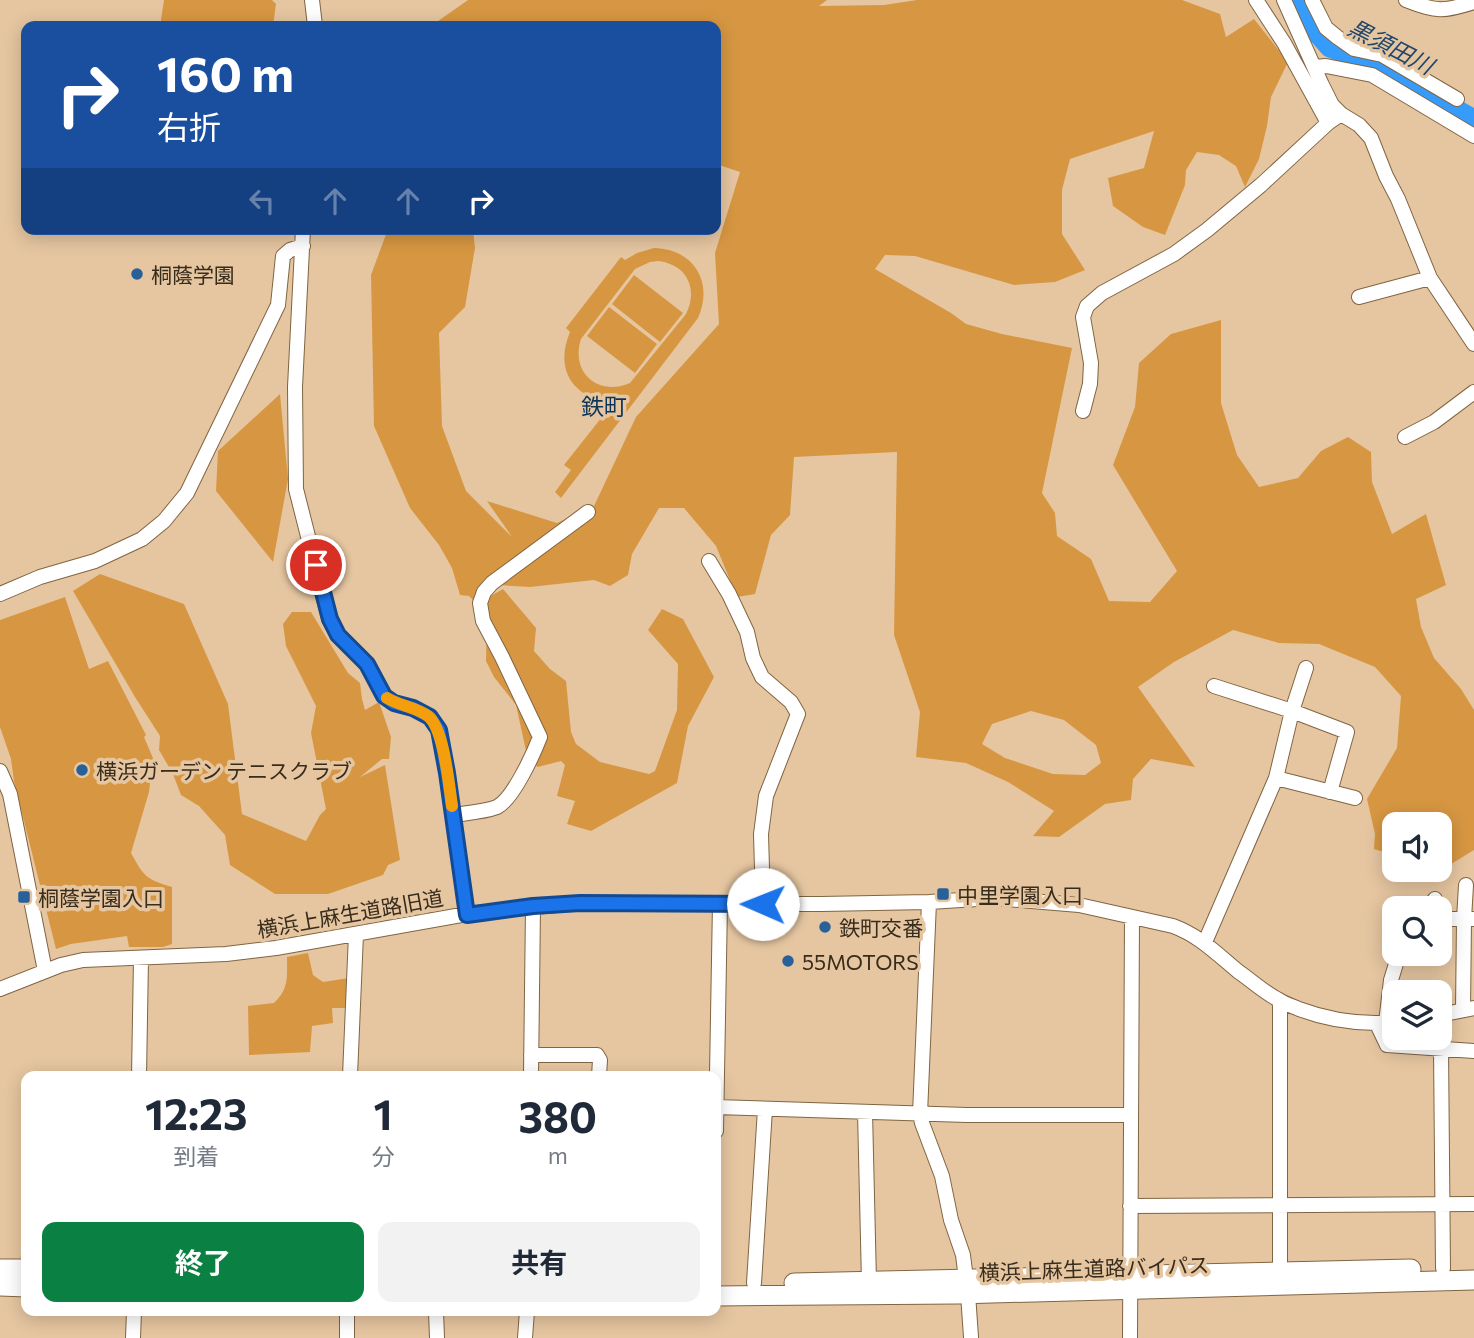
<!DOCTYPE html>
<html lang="ja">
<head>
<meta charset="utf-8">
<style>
  :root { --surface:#fff; --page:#f2f2f3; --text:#1f2937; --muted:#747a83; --accent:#0b8043 }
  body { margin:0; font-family:Commissioner,"Noto Sans JP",sans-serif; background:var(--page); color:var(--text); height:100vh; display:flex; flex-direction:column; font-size:26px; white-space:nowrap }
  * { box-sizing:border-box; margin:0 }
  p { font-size:23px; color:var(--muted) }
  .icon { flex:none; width:38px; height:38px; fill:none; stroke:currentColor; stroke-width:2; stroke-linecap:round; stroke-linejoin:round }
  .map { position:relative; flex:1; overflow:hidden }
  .drawer { position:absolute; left:21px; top:1071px; width:700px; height:245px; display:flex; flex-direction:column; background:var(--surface); border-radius:14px; box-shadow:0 4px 18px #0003 }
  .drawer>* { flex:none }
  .hud { position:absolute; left:21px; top:21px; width:700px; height:214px; border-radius:14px; box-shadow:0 4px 18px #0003; background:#1a4fa0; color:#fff; overflow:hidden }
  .tools { position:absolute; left:1382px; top:812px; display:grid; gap:14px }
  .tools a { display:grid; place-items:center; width:70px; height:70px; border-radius:14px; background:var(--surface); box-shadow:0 4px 18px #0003; font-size:35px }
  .pin { position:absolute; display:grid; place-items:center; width:60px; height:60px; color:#fff; margin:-30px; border:4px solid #fff; border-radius:50%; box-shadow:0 2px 7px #0007 }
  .me { position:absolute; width:77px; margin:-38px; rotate:271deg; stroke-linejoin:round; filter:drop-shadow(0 0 5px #0008) }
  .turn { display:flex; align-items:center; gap:24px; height:147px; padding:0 21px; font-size:32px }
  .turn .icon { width:91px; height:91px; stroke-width:2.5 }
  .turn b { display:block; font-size:49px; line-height:60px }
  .lanes { display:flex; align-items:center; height:66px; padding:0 21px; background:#0003; justify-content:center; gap:35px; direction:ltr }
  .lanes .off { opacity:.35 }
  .eta { display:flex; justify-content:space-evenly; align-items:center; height:119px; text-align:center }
  .eta b { font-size:42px; font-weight:700; line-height:49px }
  .primary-button { display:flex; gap:14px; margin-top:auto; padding:14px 21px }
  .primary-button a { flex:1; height:80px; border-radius:14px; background:var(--accent); color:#fff; font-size:28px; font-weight:700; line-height:80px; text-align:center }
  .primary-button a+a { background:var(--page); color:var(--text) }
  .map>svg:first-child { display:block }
  .green { fill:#d79742; fill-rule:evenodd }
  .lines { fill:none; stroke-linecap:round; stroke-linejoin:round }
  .river { stroke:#369cfb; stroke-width:21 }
  .minor-casing { stroke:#816442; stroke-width:16 }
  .major-casing { stroke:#816442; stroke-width:21 }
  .minor { stroke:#fff; stroke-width:14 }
  .major { stroke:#fff; stroke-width:19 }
  .route-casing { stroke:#114b97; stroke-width:18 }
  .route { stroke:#1a73e8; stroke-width:12 }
  .slow { stroke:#f59e0b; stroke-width:12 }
  .poi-dot { fill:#286199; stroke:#e6c6a1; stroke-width:2.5 }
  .labels { text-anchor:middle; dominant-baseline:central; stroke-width:7; stroke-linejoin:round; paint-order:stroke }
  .poi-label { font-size:21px; fill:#382c1d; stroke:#e6c6a1; text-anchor:start }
  .street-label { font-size:21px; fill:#382c1d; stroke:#e6c6a1 }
  .water-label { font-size:23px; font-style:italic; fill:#1e456b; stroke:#e6c6a1 }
  .neighbourhood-label { font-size:23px; fill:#0c355a; stroke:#e6c6a1 }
</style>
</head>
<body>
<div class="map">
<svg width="1474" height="1338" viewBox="0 0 1474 1338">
  <rect width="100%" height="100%" fill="#e6c6a1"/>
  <path class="green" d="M164 0H272L276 4 273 26H160Z
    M468 0H827L819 6 884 5 917 0H1182L1220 14 1226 37 1254 19 1288 62 1271 97 1267 126 1259 159 1245 187 1236 166 1219 155 1197 152 1186 170 1185 185 1165 235 1143 227 1113 206 1108 178 1144 168 1154 131 1070 159 1062 190V234L1085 270 1055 282 1014 285 915 256 885 255 875 269 951 313 966 324 1002 334 1072 348 1042 493 1055 513 1057 536 1091 559 1109 601 1150 602 1177 571 1113 465 1135 407 1139 363 1171 334 1221 320V403L1237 455 1259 487 1298 478 1321 451 1348 437 1371 452 1372 482 1392 534 1426 514 1446 585 1416 599 1421 627 1434 658 1461 689 1474 710V850L1443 869 1440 868V824H1395V855L1374 849 1375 834 1367 799 1397 748 1401 696 1375 667 1319 644 1279 643 1233 630 1174 662 1138 687 1195 767 1151 759 1133 779 1131 800 1105 804 1059 837 1033 836 1054 811 1008 782 966 763 916 757 920 712 894 635 897 452 794 457 790 515 771 535 755 594 737 597 716 546 684 508H659L632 554 628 575 610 586 594 580 530 587 498 585 487 598 503 589 536 628 534 651 550 669 566 681 571 732 576 744 600 762 649 774 655 771 677 710 678 664 648 630 662 609 683 619 714 677 688 726 677 783 591 831 567 824 575 801 557 796 565 765 561 761 538 767 528 760 516 705 494 677 486 661 487 614 469 596 460 595 452 568 439 545 410 508 374 426 371 275 388 229H473L475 248 465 307 439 333 442 426 466 491 512 537 487 501 557 523 594 506 636 417 719 324 715 253 740 172 716 164V26H431ZM1031 711 1064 720 1096 745 1101 763 1085 775 1053 774 1005 758 982 744 992 724Z
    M654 248C694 249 714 282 698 318L561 498 555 492 571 470 564 465 613 403C573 398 554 370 570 332L566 328 621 257 625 260 637 253ZM658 261C686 264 699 288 686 314L630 383C599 397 570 373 581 339L635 269 650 262Z
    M634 275 683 313 660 342 612 304Z
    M609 307 657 344 635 373 587 336Z
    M280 394 288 479 273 562 216 491 218 451Z
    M100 574 184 604 228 704 242 814 306 841 320 815 326 809 311 733 316 706 286 646 283 624 292 612H311L348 673 360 683 362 699 365 710 379 702 391 737 389 759H382L360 777 385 765 400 860 388 865 383 875 328 894H275L230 865 225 835 199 806 181 795 173 774 159 750 160 736 135 697 73 591Z
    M65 597 89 669 108 661 146 735 144 737 153 758 149 792 131 853C144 876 145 879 172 887V944L163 947H129L127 936 71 944 56 949 14 781 11 759 0 727V620Z
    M308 953 313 975 323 982 349 978 346 1008H332L333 1023 312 1026 310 1052 249 1055 248 1006 274 1003C289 988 287 978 287 957Z"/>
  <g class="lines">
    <path class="river" d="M1301 0 1316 31 1330 47 1373 62 1474 120"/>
    <g class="minor-casing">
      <path id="minor" d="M312 0 315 26
        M1256 0 1284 43 1328 123
        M1284 0 1322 85 1332 105 1341 114 1359 125 1371 138 1386 176 1398 199 1430 278 1474 344
        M1312 0 1326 28 1337 37 1354 49 1382 55 1457 99
        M1406 0C1436 12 1444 12 1474 2
        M1314 67 1326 66 1372 75 1474 136
        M303 229 295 387 296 489 329 619 338 635 367 664 385 696 394 703 413 708 430 717 439 730 447 773 467 914
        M1359 297 1430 278
        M1083 411 1090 384 1091 363 1083 317 1087 306 1102 293 1174 254 1207 230 1261 185 1328 123 1341 114
        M1405 437 1434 422 1474 392
        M709 561 729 594 747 632 753 658 762 677 791 702 798 714 766 796 761 834 763 904
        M0 594 40 577 95 561 142 539 164 521 187 493 278 305 283 256 290 250 303 246
        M1214 686 1292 711 1347 732 1330 792
        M0 771 10 794 45 971
        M1276 778 1355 798
        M453 815C467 813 484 812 497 807 513 799 533 755 540 737L502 657 483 621 480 603 484 592 492 583 588 512
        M929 902 920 1114 922 1123 942 1176 951 1220 963 1255 966 1279
        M1428 908 1435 899
        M1440 919H1474
        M1205 942 1276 778 1292 711 1306 668
        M0 989 61 965 83 960 226 954 276 948 467 914 533 907 581 903 821 904 929 902 994 898 1079 905 1173 926C1200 936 1217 954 1239 972 1252 981 1265 993 1279 1000 1285 1004 1292 1006 1299 1009 1331 1021 1361 1025 1395 1022
        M1280 1001V1271
        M1463 1010 1464 919 1466 885
        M1440 1015 1474 1008
        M1386 1023 1391 980 1399 954
        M1377 1024 1387 1045 1474 1051
        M1441 1048 1443 1268
        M531 1055H597L600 1060 599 1076
        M139 1076 141 959
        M350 1076 356 934
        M531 1076 533 907
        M716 1107 967 1115H1131
        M865 1112 869 1282
        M716 1131 720 903
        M1130 1206 1474 1204
        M754 1283 765 1109
        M968 1294 971 1337
        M436 1311 437 1338
        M133 1338 134 1311
        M347 1338V1311
        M525 1338 527 1311
        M1130 1338 1132 917"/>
    </g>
    <g class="major-casing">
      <path id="major" d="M0 1269H26
        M794 1283 1411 1269
        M0 1286 26 1287
        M716 1296 958 1294 1474 1280"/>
    </g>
    <use href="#minor" class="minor"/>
    <use href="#major" class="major"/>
  </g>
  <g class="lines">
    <g class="route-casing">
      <path id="route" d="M316 565 330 619 338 635 367 664 384 696 394 703 413 708 430 717 439 730 447 773 467 915 533 906 580 903 763 904"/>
    </g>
    <use href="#route" class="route"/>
    <path class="slow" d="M387 698C400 706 416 707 428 716 444 728 449 786 452 806"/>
  </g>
  <g class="poi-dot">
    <circle cx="137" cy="274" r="7"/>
    <circle cx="82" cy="770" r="7"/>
    <rect x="936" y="887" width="14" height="14" rx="3.5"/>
    <rect x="17" y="890" width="14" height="14" rx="3.5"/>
    <circle cx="825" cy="927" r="7"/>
    <circle cx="788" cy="961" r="7"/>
  </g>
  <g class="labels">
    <g class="poi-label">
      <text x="151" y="274">桐蔭学園</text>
      <text x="96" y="770">横浜ガーデン テニスクラブ</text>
      <text x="957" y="894">中里学園入口</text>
      <text x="38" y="897">桐蔭学園入口</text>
      <text x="839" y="927">鉄町交番</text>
      <text x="802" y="961">55MOTORS</text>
    </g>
    <g class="street-label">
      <text transform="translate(350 913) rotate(-10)">横浜上麻生道路旧道</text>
      <text transform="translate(1094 1268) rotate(-2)">横浜上麻生道路バイパス</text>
    </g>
    <g class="water-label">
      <text transform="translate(1391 46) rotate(27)">黒須田川</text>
    </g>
    <g class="neighbourhood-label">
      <text x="604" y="406">鉄町</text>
    </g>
  </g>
</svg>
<div class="tools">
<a><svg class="icon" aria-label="sound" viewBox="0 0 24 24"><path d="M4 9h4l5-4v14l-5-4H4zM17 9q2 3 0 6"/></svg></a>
<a><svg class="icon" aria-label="search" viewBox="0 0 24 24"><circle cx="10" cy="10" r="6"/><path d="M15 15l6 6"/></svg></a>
<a><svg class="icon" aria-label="layers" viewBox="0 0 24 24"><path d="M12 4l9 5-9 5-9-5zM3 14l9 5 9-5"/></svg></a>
</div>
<div class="pin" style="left:316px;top:565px;background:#d93025"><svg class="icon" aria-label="arrive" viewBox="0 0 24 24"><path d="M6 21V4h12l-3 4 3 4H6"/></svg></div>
<svg class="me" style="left:763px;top:904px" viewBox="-20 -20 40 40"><circle r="19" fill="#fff"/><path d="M0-13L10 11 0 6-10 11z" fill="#1a73e8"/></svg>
<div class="hud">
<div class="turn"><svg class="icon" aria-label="right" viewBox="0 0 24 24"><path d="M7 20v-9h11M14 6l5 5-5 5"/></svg><div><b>160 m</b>右折</div></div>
<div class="lanes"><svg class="icon off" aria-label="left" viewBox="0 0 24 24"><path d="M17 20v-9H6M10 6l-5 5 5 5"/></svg><svg class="icon off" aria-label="ahead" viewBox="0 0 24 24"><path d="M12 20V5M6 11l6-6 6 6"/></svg><svg class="icon off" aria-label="ahead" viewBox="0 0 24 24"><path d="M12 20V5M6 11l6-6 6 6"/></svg><svg class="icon" aria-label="right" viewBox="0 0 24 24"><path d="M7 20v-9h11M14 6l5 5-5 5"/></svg></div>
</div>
<section class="drawer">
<div class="eta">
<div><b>12:23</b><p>到着</p></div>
<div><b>1</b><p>分</p></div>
<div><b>380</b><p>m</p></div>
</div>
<div class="primary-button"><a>終了</a><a>共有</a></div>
</section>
</div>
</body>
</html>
